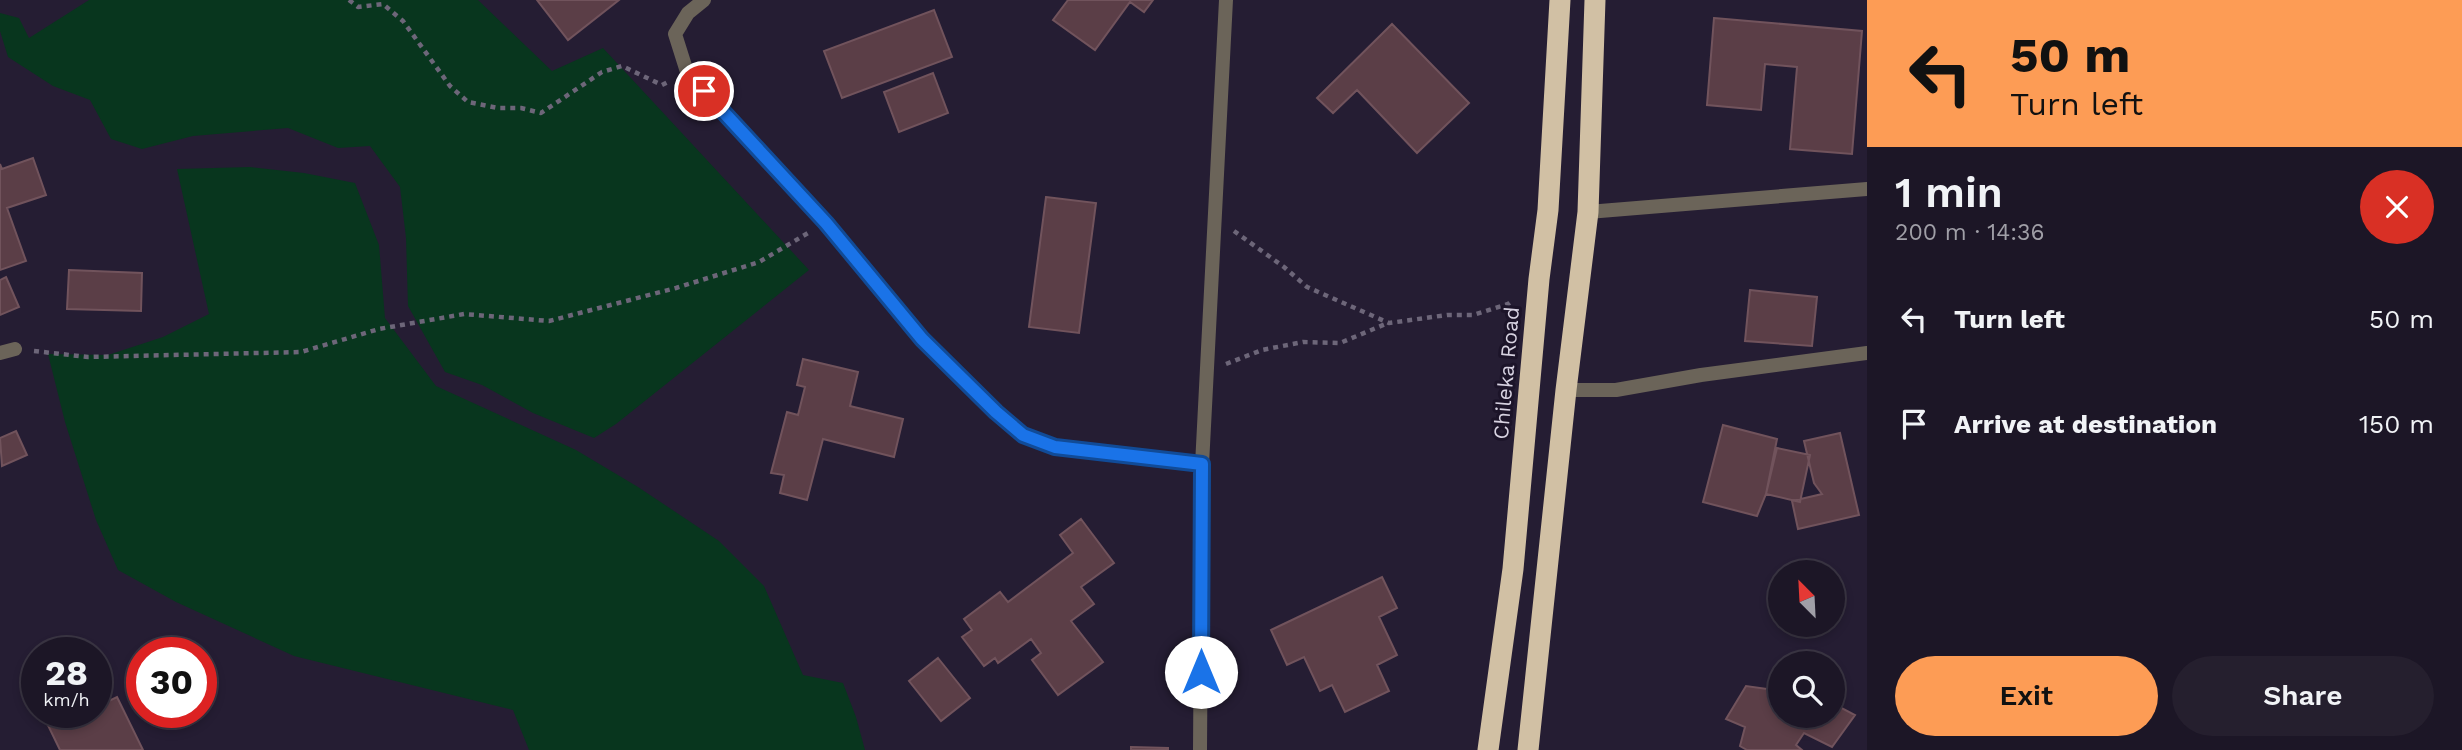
<!DOCTYPE html>
<html lang="en">
<head>
<meta charset="utf-8">
<style>
  :root { --surface:#1c1626; --page:#251f2e; --text:#f1f3f6; --muted:#a09fa7; --line:#3a3543; --accent:#fd9c55 }
  body { margin:0; font-family:"Work Sans",sans-serif; background:var(--page); color:var(--text); height:100vh; display:flex; flex-direction:column; font-size:26px; white-space:nowrap }
  * { box-sizing:border-box; margin:0 }
  p { font-size:23px; color:var(--muted) }
  .icon { flex:none; width:38px; height:38px; fill:none; stroke:currentColor; stroke-width:2; stroke-linecap:round; stroke-linejoin:round }
  .map { position:relative; flex:1; overflow:hidden }
  .drawer { display:flex; flex-direction:column; background:var(--surface); width:595px }
  .drawer>* { flex:none }
  .banner { background:#fd9c55; color:#111; overflow:hidden }
  .needle { width:46px; rotate:336deg }
  .controls { position:absolute; left:1768px; top:560px; display:grid; gap:14px }
  .controls a { display:grid; place-items:center; width:77px; height:77px; border-radius:50%; background:var(--surface); box-shadow:0 4px 10px #0003,0 0 0 2px var(--line); font-size:35px }
  .speed { position:absolute; left:21px; top:637px; display:flex; gap:14px; font-size:35px; font-weight:700; text-align:center }
  .speed>* { display:grid; place-content:center; width:91px; height:91px; border-radius:50%; background:var(--surface); box-shadow:0 4px 10px #0003,0 0 0 2px var(--line); line-height:1 }
  .speed small { font-size:18px; font-weight:400 }
  .speed .limit { border:10px solid #d22; background:#fff; color:#111 }
  .pin { position:absolute; display:grid; place-items:center; width:60px; height:60px; color:#fff; margin:-30px; border:4px solid #fff; border-radius:50%; box-shadow:0 2px 7px #0007 }
  .me { position:absolute; width:77px; margin:-38px; rotate:0deg; stroke-linejoin:round; filter:drop-shadow(0 0 5px #0008) }
  .turn { display:flex; align-items:center; gap:24px; height:147px; padding:0 28px; font-size:32px }
  .turn .icon { width:91px; height:91px; stroke-width:2.5 }
  .turn b { display:block; font-size:49px; line-height:60px }
  .round { display:grid; place-items:center; flex:none; width:74px; height:74px; border-radius:37px; background:var(--page) }
  .overview { display:flex; align-items:center; justify-content:space-between; height:119px; padding:0 28px }
  h1 { font-size:42px; font-weight:600; line-height:52px }
  .button { display:flex; gap:14px; margin-top:auto; padding:14px 28px }
  .button a { flex:1; height:80px; border-radius:42px; background:var(--accent); color:#111; font-size:28px; font-weight:600; line-height:80px; text-align:center }
  .button a+a { background:var(--page); color:var(--text) }
  ul { padding:0; list-style:none }
  li { display:flex; align-items:center; gap:21px; height:105px; padding:0 28px }
  li div { flex:1 }
  li b { display:block; font-size:26px }
  li em { font-style:normal }
  main { display:flex; flex:1; min-height:0 }
  .map>svg:first-child { display:block }
  .green { fill:#08361e }
  .building { fill:#5b3e47; stroke:#71535c; stroke-width:2 }
  .lines { fill:none; stroke-linecap:round; stroke-linejoin:round }
  .path { stroke:#6d6679; stroke-width:4.5; stroke-dasharray:5 5; stroke-linecap:butt }
  .lane { stroke:#6b6459; stroke-width:14 }
  .street { stroke:#6b6459; stroke-width:14 }
  .highway { stroke:#d1c0a4; stroke-width:21 }
  .route-casing { stroke:#114b97; stroke-width:18 }
  .route { stroke:#1a73e8; stroke-width:12 }
  .labels { text-anchor:middle; dominant-baseline:central; stroke-width:6; stroke-linejoin:round; paint-order:stroke }
  .street-label { font-size:21px; fill:#d7d2e1; stroke:#1c1429 }
</style>
</head>
<body>
<main>
<div class="map">
<svg width="1867" height="750" viewBox="0 0 1867 750">
  <rect width="100%" height="100%" fill="#251d33"/>
  <path class="green" d="M89 0H478L552 71 603 48 809 270 616 424 594 438 533 413 482 385 445 372 408 306 406 238 400 187 370 146 338 148 288 128 193 136 142 149 111 139 90 100 53 86 8 57 0 31V13L19 18 29 38Z
    M250 167 304 173 355 183 379 245 385 318 436 386 576 450 638 487 719 541 764 586 803 675 843 683 856 717 865 750H529L513 710 294 656 176 602 118 570 96 520 65 422 48 354 108 355 163 337 209 314 177 169Z"/>
  <path class="building" d="M537 0H619L568 40Z
    M1068 0H1153L1144 12 1130 2 1095 50 1053 20Z
    M934 10 952 57 842 98 824 51Z
    M1714 18 1862 31 1852 154 1790 149 1797 67 1765 64 1761 110 1707 105Z
    M1392 24 1469 103 1417 153 1357 90 1333 113 1317 98Z
    M933 73 948 113 899 132 884 92Z
    M33 158 46 195 7 208 26 261 0 270V164L2 169Z
    M1046 197 1096 203 1079 333 1029 327Z
    M69 270 142 273 141 311 67 309Z
    M6 277 19 307 0 315V280Z
    M1750 290 1817 297 1812 346 1745 341Z
    M803 359 858 372 850 406 903 419 894 457 823 439 807 500 780 493 784 475 771 473 787 412 798 415 805 387 797 385Z
    M1723 425 1777 439 1766 494 1757 516 1703 502Z
    M16 431 27 455 2 466 0 438Z
    M1840 433 1859 515 1798 529 1792 501 1822 494 1814 483 1804 441Z
    M1777 448 1810 455 1800 502 1766 494Z
    M1081 519 1114 563 1081 587 1094 604 1071 621 1103 662 1058 695 1032 660 1041 653 1031 639 998 663 995 658 984 666 962 637 972 630 964 619 1000 592 1008 602 1073 553 1060 535Z
    M1382 577 1397 608 1379 617 1397 655 1377 665 1389 691 1345 712 1332 685 1320 691 1304 657 1287 665 1271 630Z
    M938 658 970 698 941 721 909 681Z
    M1780 678V716H1832V703L1855 715 1832 747 1804 733 1796 745 1802 750H1747L1740 746 1745 727 1726 719 1746 686 1767 689Z
    M117 697 143 750H60L42 713 69 712 73 719 86 712H96V707Z
    M1131 747 1168 748V750H1131Z"/>
  <g class="lines">
    <path class="path" d="M349 0 358 7 383 4 403 21 450 86 468 102 498 108H521L541 113 602 72 622 66 662 85 670 81
      M1234 231 1284 267 1307 287 1389 323 1447 315H1473L1508 304 1513 300
      M34 351 88 357 301 352 379 329 464 314 549 321 676 288 759 262 808 233
      M1226 364 1262 350 1303 342 1340 343 1388 323"/>
    <path class="lane" d="M0 353 15 349"/>
    <path class="street" d="M704 0 688 13 675 34 687 72 826 223 922 339 996 412 1023 435 1055 447 1202 465
      M1588 212 1867 189
      M1566 390H1616L1701 375 1867 353
      M1200 750 1202 465 1226 0"/>
    <path class="highway" d="M1488 750 1513 569 1539 279 1548 210 1560 0
      M1528 750 1566 390 1588 212 1595 0"/>
  </g>
  <g class="lines">
    <g class="route-casing">
      <path id="route" d="M704 91 826 223 922 339 996 412 1023 435 1055 447 1202 464 1201 672"/>
    </g>
    <use href="#route" class="route"/>
  </g>
  <g class="labels">
    <g class="street-label">
      <text transform="translate(1506 373) rotate(-85)">Chileka Road</text>
    </g>
  </g>
</svg>
<div class="controls">
<a><svg class="needle" viewBox="-14 -14 28 28"><path d="M0-13l5 13h-10z" fill="#e53935"/><path d="M0 13l5-13h-10z" fill="#a09fa7"/></svg></a>
<a><svg class="icon" aria-label="search" viewBox="0 0 24 24"><circle cx="10" cy="10" r="6"/><path d="M15 15l6 6"/></svg></a>
</div>
<div class="speed"><div>28<small>km/h</small></div><div class="limit">30</div></div>
<div class="pin" style="left:704px;top:91px;background:#d93025"><svg class="icon" aria-label="arrive" viewBox="0 0 24 24"><path d="M6 21V4h12l-3 4 3 4H6"/></svg></div>
<svg class="me" style="left:1201px;top:672px" viewBox="-20 -20 40 40"><circle r="19" fill="#fff"/><path d="M0-13L10 11 0 6-10 11z" fill="#1a73e8"/></svg>
</div>
<section class="drawer">
<div class="banner">
<div class="turn"><svg class="icon" aria-label="left" viewBox="0 0 24 24"><path d="M17 20v-9H6M10 6l-5 5 5 5"/></svg><div><b>50 m</b>Turn left</div></div>
</div>
<div class="overview"><div><h1>1 min</h1><p>200 m · 14:36</p></div><a class="round" style="background:#d93025;color:#fff"><svg class="icon" aria-label="close" viewBox="0 0 24 24"><path d="M6 6l12 12M18 6L6 18"/></svg></a></div>
<ul>
<li><svg class="icon" aria-label="left" viewBox="0 0 24 24"><path d="M17 20v-9H6M10 6l-5 5 5 5"/></svg><div><b>Turn left</b></div><em>50 m</em></li>
<li><svg class="icon" aria-label="arrive" viewBox="0 0 24 24"><path d="M6 21V4h12l-3 4 3 4H6"/></svg><div><b>Arrive at destination</b></div><em>150 m</em></li>
</ul>
<div class="button"><a>Exit</a><a>Share</a></div>
</section>
</main>
</body>
</html>
